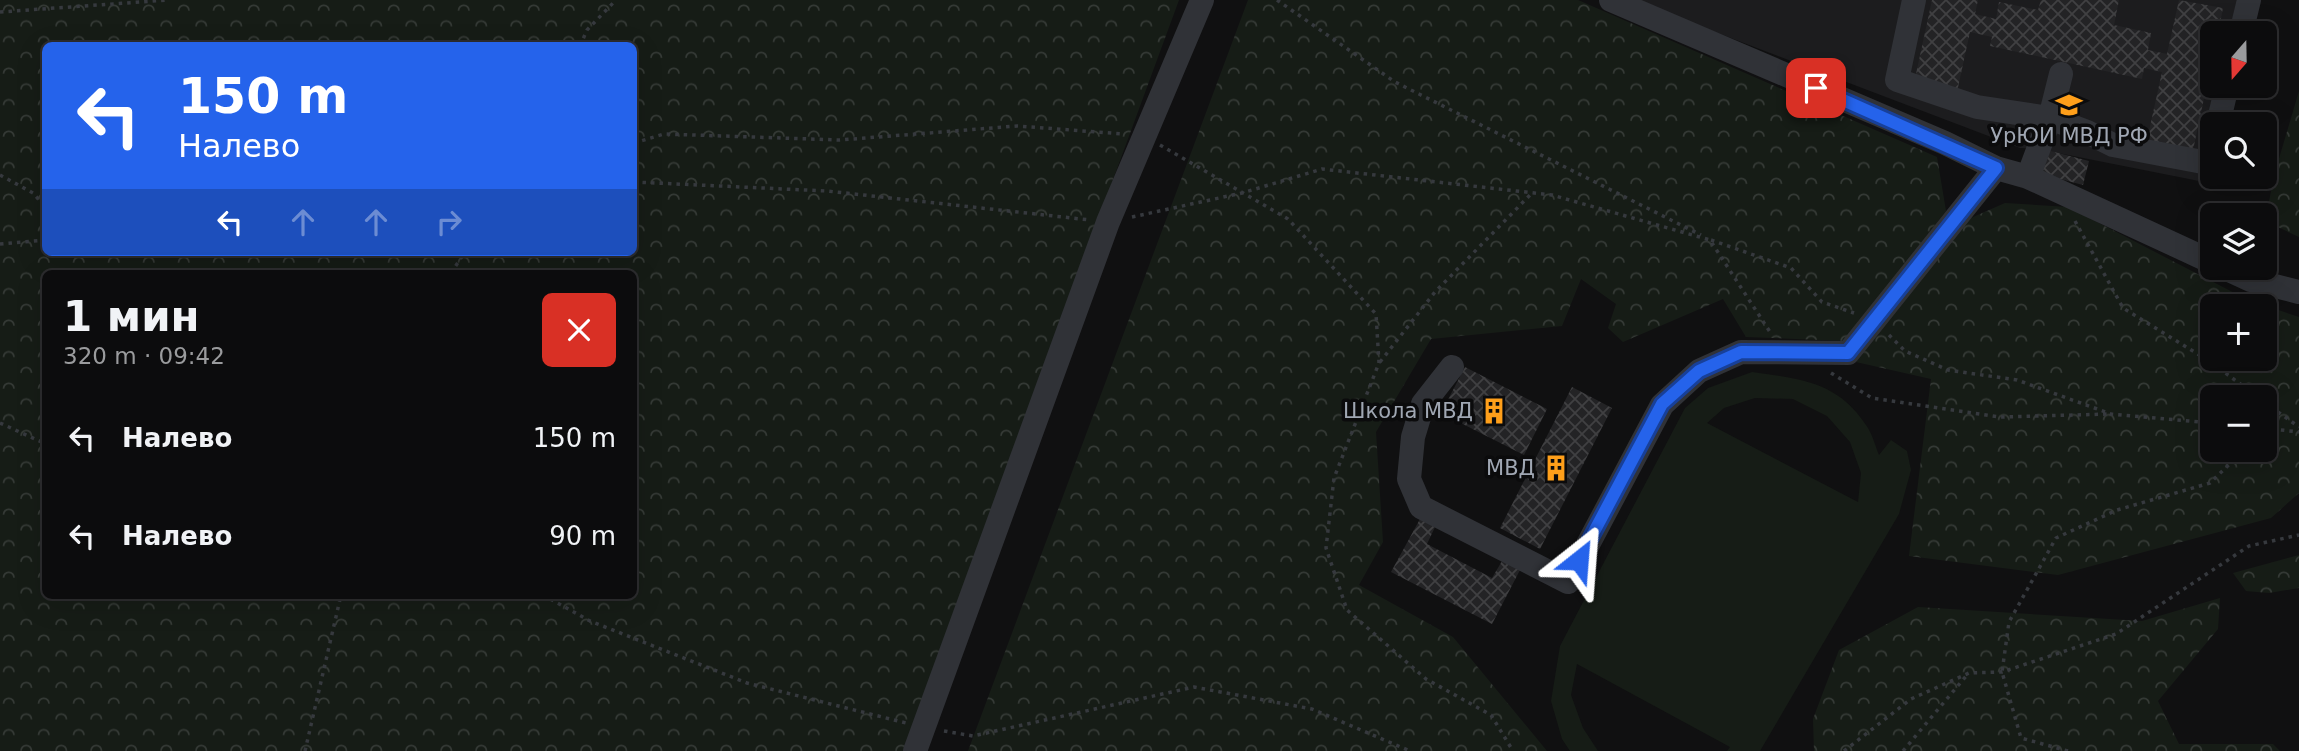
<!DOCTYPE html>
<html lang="ru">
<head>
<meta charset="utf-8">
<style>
  :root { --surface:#0c0c0d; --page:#1a1a1b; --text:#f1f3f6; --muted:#9a9b9d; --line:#2c2c2e }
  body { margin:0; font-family:"DejaVu Sans",sans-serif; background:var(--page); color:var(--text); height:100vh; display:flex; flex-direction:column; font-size:26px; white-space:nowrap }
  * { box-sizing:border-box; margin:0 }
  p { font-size:23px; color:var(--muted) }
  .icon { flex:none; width:38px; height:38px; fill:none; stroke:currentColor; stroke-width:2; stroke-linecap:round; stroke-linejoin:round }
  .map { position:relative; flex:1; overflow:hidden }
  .drawer { position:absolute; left:42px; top:270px; width:595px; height:329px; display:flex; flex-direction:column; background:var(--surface); border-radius:10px; box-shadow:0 7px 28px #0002,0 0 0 2px var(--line) }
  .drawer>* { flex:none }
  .hud { position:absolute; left:42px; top:42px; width:595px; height:214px; border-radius:10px; box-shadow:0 7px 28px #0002,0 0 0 2px var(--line); background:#2563eb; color:#fff; overflow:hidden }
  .needle { width:46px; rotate:200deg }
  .fabs { position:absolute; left:2200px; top:21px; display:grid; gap:14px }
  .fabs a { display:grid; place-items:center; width:77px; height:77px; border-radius:10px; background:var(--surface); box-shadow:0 7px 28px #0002,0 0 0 2px var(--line); font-size:35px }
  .pin { position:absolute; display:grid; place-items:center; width:60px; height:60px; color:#fff; margin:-30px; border-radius:14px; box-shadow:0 4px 10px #0006 }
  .me { position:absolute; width:77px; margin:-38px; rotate:28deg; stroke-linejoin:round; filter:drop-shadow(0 0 5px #0008) }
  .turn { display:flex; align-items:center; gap:24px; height:147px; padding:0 21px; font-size:32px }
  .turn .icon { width:91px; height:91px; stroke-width:2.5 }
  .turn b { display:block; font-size:49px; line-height:60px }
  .lanes { display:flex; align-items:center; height:66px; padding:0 21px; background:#0003; justify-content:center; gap:35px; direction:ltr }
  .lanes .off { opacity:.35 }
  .round { display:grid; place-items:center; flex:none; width:74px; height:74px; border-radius:10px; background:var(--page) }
  .head { display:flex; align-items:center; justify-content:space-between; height:119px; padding:0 21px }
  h1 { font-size:42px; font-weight:700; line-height:52px }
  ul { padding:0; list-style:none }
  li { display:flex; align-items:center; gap:21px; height:98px; padding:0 21px }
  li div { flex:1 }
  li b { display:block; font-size:26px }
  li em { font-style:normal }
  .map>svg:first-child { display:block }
  .built { fill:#1c1c1e }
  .forest { fill:url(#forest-crowns); fill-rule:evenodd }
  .garden { fill:#161c16; fill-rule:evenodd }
  .building { fill:url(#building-cross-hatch) }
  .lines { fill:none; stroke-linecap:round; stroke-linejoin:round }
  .path { stroke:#36393e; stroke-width:3.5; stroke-dasharray:3.5 5; stroke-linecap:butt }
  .minor { stroke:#303237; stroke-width:24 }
  .route-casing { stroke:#184099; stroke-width:18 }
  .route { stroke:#2563eb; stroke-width:12 }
  .labels { text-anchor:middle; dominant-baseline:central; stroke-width:7; stroke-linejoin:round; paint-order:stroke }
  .poi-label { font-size:21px; fill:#a0a7b3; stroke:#0b0b0c; text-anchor:end }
</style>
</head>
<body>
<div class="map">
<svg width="2299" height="751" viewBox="0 0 2299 751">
  <defs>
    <pattern id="forest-crowns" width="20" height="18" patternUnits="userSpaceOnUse" patternTransform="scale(1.75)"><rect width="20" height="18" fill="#161c16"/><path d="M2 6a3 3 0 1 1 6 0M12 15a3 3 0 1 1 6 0" fill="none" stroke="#353a36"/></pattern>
    <pattern id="building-cross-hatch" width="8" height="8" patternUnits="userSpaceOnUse" patternTransform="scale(1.75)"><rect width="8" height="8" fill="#232325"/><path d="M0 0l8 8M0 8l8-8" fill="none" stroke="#404042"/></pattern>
  </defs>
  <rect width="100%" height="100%" fill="#101011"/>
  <path class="built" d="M1631 0H2259L2251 33H2212V86H2238L2212 124V177H2216L2215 180 2199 181 2038 149 2020 148Z"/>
  <path class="forest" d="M0 0H1179L903 751H0ZM46 46H634V252H46ZM46 273H634V595H46Z
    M1248 0H1578L1937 157 1946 211 1845 341 1746 337 1723 299 1623 342 1608 328 1616 304 1581 279 1562 326 1431 339 1376 432 1383 542 1359 585 1453 637 1547 751H968Z
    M2299 91V237L2265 221 2275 172Z
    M2005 203 2068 207 2248 300 2299 317V493L2271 518 2058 575 1909 556 1931 379 1856 362 1955 225ZM2212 306H2264V359H2212ZM2212 397H2264V450H2212Z
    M2299 555V588L2269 593 2246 591 2233 573Z
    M2220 598 2218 629 2158 701 2179 744H2273L2280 751H1814L1813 719 1839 650 1918 607 2142 621Z"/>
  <path class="garden" d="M1752 372C1800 379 1837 381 1866 425 1872 433 1875 445 1879 455L1891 440 1907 451 1911 470 1899 514 1760 751H1727L1730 747 1577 664 1571 695 1583 728 1598 751H1570L1562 739 1551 701 1560 646 1685 408 1708 388ZM1755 398 1793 399 1827 416 1850 442 1861 473 1858 502 1707 423 1724 408Z"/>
  <path class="building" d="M1932 0H1978L1975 14 1996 19 1999 2 2038 10 2041 0H2119L2114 25 2151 33 2148 50 2167 54 2179 0 2223 8 2218 33H2212V61L2193 150 2147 140 2162 72 2144 68 2142 79 1990 46 1992 37 1970 32 1957 92 1914 83Z
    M2047 150 2089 161 2083 185 2041 174Z
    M1465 367 1547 409 1524 455 1441 413Z
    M1572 387 1612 408 1540 549 1500 528Z
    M1420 519 1435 527 1427 544 1492 578 1502 561 1520 570 1492 624 1391 572Z"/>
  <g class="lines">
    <path class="path" d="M1277 0 1395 82 1701 235
      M0 12 168 0
      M580 46 587 30 616 0
      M634 143 664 134 840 140 1017 126 1124 134
      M1160 145 1288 219 1376 314 1379 363 1334 478 1326 548 1347 610 1426 679 1491 715 1513 751
      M0 175 33 193 46 208
      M634 182 827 191 1090 220
      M1132 217 1242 193 1322 169 1552 195 1710 240 1770 332
      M2075 221 2123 308 2209 361 2258 397
      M1711 240 1791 268 1822 302 1854 313
      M0 244 46 240
      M451 273 465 252
      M1889 335 1905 351 1948 370 2017 380 2111 414 2212 423
      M1380 362 1435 292 1532 193
      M1831 373 1872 398 2000 417 2111 414
      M2264 402 2299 427
      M0 423 46 444
      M2264 428 2299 432
      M543 595 590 621 747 683 906 723
      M944 731 973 736 1194 687 1312 709 1410 751
      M305 751 341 595
      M1844 751 1911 699 1969 673 2002 672 2116 634 2249 546 2299 535
      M1903 751 1967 675
      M2068 751 2021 738 2002 672 2009 622 2056 538 2117 510 2210 483 2244 450"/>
    <path class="minor" d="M1611 0 1945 143 1996 168 2028 177 2212 262
      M1914 0 1897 80 1977 107 2050 118 2087 132 2113 145 2208 163 2212 147
      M2241 33 2249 0
      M2218 124 2227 86
      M2028 177 2050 118 2061 74
      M2225 268 2251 280 2299 292
      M1452 367 1423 404 1413 437 1409 479 1421 507 1568 582 1662 405 1699 371 1741 352 1848 353 1996 168
      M915 751 1108 222 1202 0"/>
  </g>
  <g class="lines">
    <g class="route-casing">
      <path id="route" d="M1579 560 1662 404 1699 371 1741 352 1848 353 1996 168 1816 88"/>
    </g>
    <use href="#route" class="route"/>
  </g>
  <defs>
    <g id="university-bare" transform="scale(2.1)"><path d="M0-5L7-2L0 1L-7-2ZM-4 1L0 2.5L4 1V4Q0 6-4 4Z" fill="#ff9f1a" stroke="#0b0b0c" stroke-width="2.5" paint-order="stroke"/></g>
    <g id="building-bare" transform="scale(2.1)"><path d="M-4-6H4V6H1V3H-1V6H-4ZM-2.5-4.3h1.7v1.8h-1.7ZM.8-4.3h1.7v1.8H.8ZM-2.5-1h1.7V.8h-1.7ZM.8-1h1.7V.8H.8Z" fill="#ff9f1a" stroke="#0b0b0c" stroke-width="2.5" paint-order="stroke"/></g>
  </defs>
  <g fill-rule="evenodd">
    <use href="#university-bare" x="2069" y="105"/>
    <use href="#building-bare" x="1494" y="411"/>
    <use href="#building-bare" x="1556" y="468"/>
  </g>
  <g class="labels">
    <g class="poi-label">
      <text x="2069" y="136" text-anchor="middle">УрЮИ МВД РФ</text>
      <text x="1473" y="411">Школа МВД</text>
      <text x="1535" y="468">МВД</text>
    </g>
  </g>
</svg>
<div class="fabs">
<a><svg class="needle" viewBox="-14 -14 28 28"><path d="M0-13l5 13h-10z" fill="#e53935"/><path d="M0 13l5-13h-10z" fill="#9a9b9d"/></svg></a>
<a><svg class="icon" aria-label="search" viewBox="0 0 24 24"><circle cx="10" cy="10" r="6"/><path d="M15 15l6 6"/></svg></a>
<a><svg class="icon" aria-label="layers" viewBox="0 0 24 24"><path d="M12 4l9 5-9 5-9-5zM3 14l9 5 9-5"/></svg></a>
<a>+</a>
<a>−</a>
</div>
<div class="pin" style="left:1816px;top:88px;background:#d93025"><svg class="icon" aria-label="arrive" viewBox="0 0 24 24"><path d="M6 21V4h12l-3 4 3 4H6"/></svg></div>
<svg class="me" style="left:1579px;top:560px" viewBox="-20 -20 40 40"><path d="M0-17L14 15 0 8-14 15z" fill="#2563eb" stroke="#fff" stroke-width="4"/></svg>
<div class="hud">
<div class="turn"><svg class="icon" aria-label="left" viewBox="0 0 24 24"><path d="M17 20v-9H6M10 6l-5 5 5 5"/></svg><div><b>150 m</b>Налево</div></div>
<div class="lanes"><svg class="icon" aria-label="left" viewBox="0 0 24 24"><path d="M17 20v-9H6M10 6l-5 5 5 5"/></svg><svg class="icon off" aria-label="ahead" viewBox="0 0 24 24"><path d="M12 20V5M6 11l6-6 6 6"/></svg><svg class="icon off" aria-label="ahead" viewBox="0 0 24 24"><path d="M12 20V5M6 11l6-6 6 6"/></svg><svg class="icon off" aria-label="right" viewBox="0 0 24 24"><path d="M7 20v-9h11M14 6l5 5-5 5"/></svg></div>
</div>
<section class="drawer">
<div class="head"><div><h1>1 мин</h1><p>320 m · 09:42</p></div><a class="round" style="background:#d93025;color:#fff"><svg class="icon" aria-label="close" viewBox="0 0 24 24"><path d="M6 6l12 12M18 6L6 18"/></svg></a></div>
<ul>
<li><svg class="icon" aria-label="left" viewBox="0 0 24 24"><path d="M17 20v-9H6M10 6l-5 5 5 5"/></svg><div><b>Налево</b></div><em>150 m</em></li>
<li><svg class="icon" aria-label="left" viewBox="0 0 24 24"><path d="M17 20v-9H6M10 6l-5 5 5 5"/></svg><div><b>Налево</b></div><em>90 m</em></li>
</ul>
</section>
</div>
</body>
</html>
